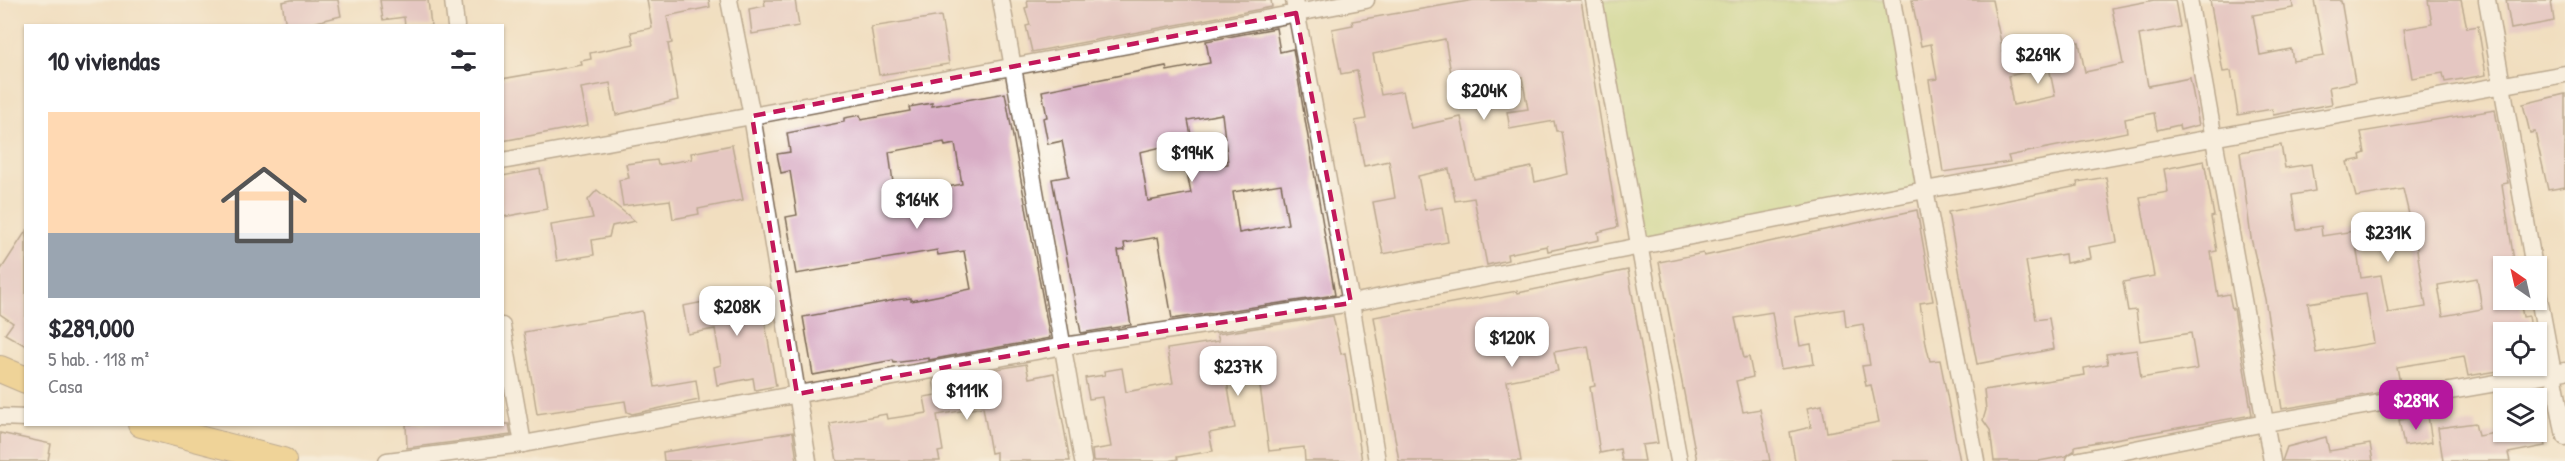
<!DOCTYPE html>
<html lang="es">
<meta charset="utf-8">
<style>
body{margin:0;font-family:"Patrick Hand",sans-serif;background:#f2f2f3;color:#2b2b33;height:100vh;display:flex;flex-direction:column;font-size:22px;white-space:nowrap}
*{box-sizing:border-box;margin:0}
p{font-size:20px;color:#7c7c81}
.icon{flex:none;width:33px;height:33px;fill:none;stroke:currentColor;stroke-width:2;stroke-linecap:round;stroke-linejoin:round}
.map{position:relative;flex:1;overflow:hidden}
.side{position:absolute;left:24px;top:24px;width:480px;height:402px;display:flex;flex-direction:column;background:#fff;border-radius:0px;box-shadow:0 2px 4px #0004}
.side>*{flex:none}
.needle{width:39px;rotate:326deg}
.fabs{position:absolute;left:2493px;top:256px;display:grid;gap:12px}
.fabs a{display:grid;place-items:center;width:54px;height:54px;border-radius:0px;background:#fff;box-shadow:0 2px 4px #0004;font-size:30px}
.price{position:absolute;translate:-50% -51px;padding:0 14px;border-radius:12px;background:#fff;color:#222;font-size:20px;line-height:39px;filter:drop-shadow(0 2px 3px #0008)}
.price::after{content:'';position:absolute;left:50%;top:36px;width:18px;height:14px;margin-left:-9px;background:inherit;clip-path:polygon(0 0,100% 0,50% 100%)}
.price.current{background:#b5179e;color:#fff}
ul{padding:0;list-style:none}
li{display:grid;align-content:center;gap:12px;height:318px;padding:0 24px}
li+li{border-top:2px solid #e1e1e2}
li span{display:grid;place-items:center;height:186px;border-radius:0px;color:#555}
li>.icon{margin-inline-start:auto}
span .icon{width:108px;height:108px;fill:#fffc;stroke-width:1}
li b{font-size:26px}
h2{display:flex;justify-content:space-between;align-items:center;height:72px;padding:0 24px;font-size:26px}
.map>svg:first-child{display:block}
.green{fill:#b9d87f;stroke:#7a814e;stroke-width:1.5}
.building{fill:#d8acc5;fill-rule:evenodd}
.lines{fill:none;stroke-linecap:round;stroke-linejoin:round}
.minor-casing{stroke:#7b6956;stroke-width:19}
.primary-casing{stroke:#7b6956;stroke-width:28}
.minor{stroke:#fff;stroke-width:16}
.primary{stroke:#eec569;stroke-width:26}
.marked{fill:none;stroke:#c2185b;stroke-width:4.5;stroke-dasharray:12 8;stroke-linejoin:round}
</style>
<div class="map">
<svg width="2565" height="461" viewBox="0 0 2565 461">
<rect width="100%" height="100%" fill="#fdfcf7"/>
<filter id="ink" filterUnits="userSpaceOnUse"><feTurbulence type="fractalNoise" baseFrequency=".0167" numOctaves="2"/><feDisplacementMap in="SourceGraphic" scale="12" xChannelSelector="R" yChannelSelector="G"/><feConvolveMatrix kernelMatrix="1 2 1 2 8 2 1 2 1" color-interpolation-filters="sRGB"/></filter>
<filter id="wash" filterUnits="userSpaceOnUse"><feTurbulence type="fractalNoise" baseFrequency=".008" numOctaves="4" result="noise"/><feDisplacementMap in="SourceGraphic" scale="24" xChannelSelector="R" yChannelSelector="G"/><feGaussianBlur stdDeviation="1.35" result="paint"/><feColorMatrix in="noise" values="0 0 0 0 0 0 0 0 0 0 0 0 0 0 0 0 0 1.4 0 .05"/><feComposite in="paint" operator="in"/></filter>
<g filter="url(#wash)">
<rect width="100%" height="100%" fill="#f1debf"/>
<polygon class="green" points="1594,0 1892,0 1925,190 1641,246"/>
<g id="blocks">
<g class="building">
<polygon points="291,0 338,0 341,16 300,26 286,26 282,2"/>
<polygon points="380,0 428,0 431,26 405,26 404,17 383,20"/>
<polygon points="647,0 709,0 710,7 667,16 672,43 668,44 678,100 616,115 610,83 581,88 588,125 502,141 502,79 582,65 581,61 591,59 590,53 634,44 631,32 652,28"/>
<polygon points="764,0 795,0 799,26 752,34 749,9 765,6"/>
<polygon points="1027,0 1271,0 1272,7 1032,52 1026,26 1030,25 1025,8 1028,7"/>
<path d="M1474,0H1581L1618,227L1598,232L1599,240L1548,251L1547,246L1507,254L1508,260L1487,265L1474,198L1455,201L1449,169L1418,176L1425,210L1442,207L1448,242L1383,254L1373,202L1395,198L1389,161L1364,166L1355,121L1366,119L1357,71L1341,74L1332,29L1353,25L1352,21ZM1445,39L1454,90L1522,77L1528,109L1507,112L1510,129L1554,121L1556,131H1561L1568,174L1535,182L1532,167L1474,179L1461,117L1411,128L1403,91L1381,95L1373,54Z"/>
<path d="M1912,0H1992L2003,52L2054,41L2056,47L2079,42L2085,72L2123,64L2112,8L2154,0H2175L2180,27L2139,35L2148,86L2190,78L2199,125L2180,130L2179,125L2157,130L2154,113L2125,119L2127,132L2008,156L2010,162L1943,172L1929,80L1937,79L1931,44L1921,46ZM2049,67L2055,96L2013,105L2008,76Z"/>
<polygon points="2210,0 2292,0 2293,8 2253,15 2260,55 2291,49 2293,61 2324,56 2314,0 2341,0 2355,82 2329,87 2332,104 2273,115 2272,109 2238,115 2231,71 2223,72"/>
<polygon points="2428,0 2461,0 2467,28 2478,26 2486,75 2445,82 2443,73 2412,78 2404,29 2432,24"/>
<polygon points="2506,0 2551,0 2554,21 2511,29"/>
<polygon points="941,16 949,64 879,75 871,27"/>
<path d="M1276,28L1280,52L1293,49L1335,295L1172,319L1158,237L1124,243L1125,250L1118,251L1131,325L1081,333L1052,179L1069,176L1062,141L1048,144L1043,118L1047,117L1042,91L1166,66L1167,71L1210,63L1206,41ZM1222,114L1228,164L1187,172L1191,193L1148,201L1140,152L1192,140L1188,120ZM1281,184L1288,224L1239,233L1233,192Z"/>
<path d="M1005,93L1050,338L929,360V358L894,363L893,360L813,375L803,317L895,300L911,298V301L971,289L964,251L938,255L937,250L796,274L786,217L797,215L790,171L781,173L777,154L790,152L787,133L844,122V118L860,115L861,120L910,111L909,107L932,103V106ZM944,142L945,146L955,144L962,184L895,198L889,152Z"/>
<polygon points="2565,94 2565,187 2548,190 2535,132 2530,133 2523,104"/>
<path d="M2495,110L2508,183L2502,184L2515,267H2504V300H2520L2523,317L2529,316L2532,333H2504V370L2468,376L2464,356L2397,367L2401,389L2282,409L2265,299L2251,238L2240,152L2281,145L2285,168L2311,164L2315,191L2292,195L2297,230L2321,226L2322,236L2354,231L2361,278L2381,275L2388,313L2426,307L2416,244L2403,189L2356,197L2347,162L2361,159L2360,155L2365,153L2361,132ZM2477,278L2482,309L2443,316L2438,285ZM2366,294L2374,343L2316,353L2308,303Z"/>
<polygon points="732,145 743,200 698,209 699,214 673,219 670,200 623,206 619,180 629,178 626,164 657,160 658,165 692,159 691,153"/>
<polygon points="2204,161 2214,216 2211,217 2217,251 2211,252 2218,296 2229,294 2232,309 2234,309 2252,415 2075,446 2075,450 2066,456 2039,461 1994,461 1990,430 1983,420 1986,410 1984,390 2085,375 2084,368 2108,364 2106,354 2137,350 2141,378 2197,369 2191,333 2140,341 2136,310 2128,311 2123,282 2154,276 2140,197 2168,192 2164,169"/>
<polygon points="540,169 547,209 502,217 502,176"/>
<polygon points="2106,177 2117,242 2089,247 2091,258 2066,263 2065,254 2026,261 2036,320 2049,318 2054,349 1977,364 1948,212 2078,186 2077,182"/>
<polygon points="597,190 635,221 612,226 609,237 592,240 594,255 557,261 551,225 593,218 588,200"/>
<polygon points="1917,210 1933,301 1920,303 1926,344 1930,361 1940,360 1960,461 1795,461 1790,432 1811,427 1807,408 1822,405 1827,432 1879,422 1871,385 1866,386 1862,366 1870,365 1863,324 1846,327 1844,309 1795,317 1800,346 1811,344 1814,364 1781,369 1772,312 1735,318 1744,358 1749,357 1753,377 1736,381 1743,412 1760,409 1770,461 1697,461 1659,262 1703,253 1704,256"/>
<polygon points="26,231 26,346 5,334 13,323 0,314 0,271"/>
<polygon points="1628,270 1658,443 1642,445 1645,461 1622,461 1620,449 1600,453 1590,387 1595,386 1588,346 1554,352 1558,371 1507,381 1521,461 1399,461 1374,317 1517,291 1518,293"/>
<polygon points="765,290 769,310 763,311 776,386 755,390 753,378 717,385 714,367 721,365 715,329 688,334 683,306"/>
<polygon points="642,311 655,387 696,380 699,400 632,414 627,412 625,401 537,414 524,332"/>
<polygon points="1333,316 1341,354 1345,353 1362,461 1305,461 1304,447 1269,451 1256,358 1224,364 1235,428 1209,433 1213,451 1177,457 1178,459 1168,461 1093,461 1092,450 1111,447 1102,397 1089,399 1085,378 1105,375 1104,371 1122,368 1126,392 1173,383 1167,349 1219,341 1217,334"/>
<polygon points="1026,364 1029,378 1054,373 1070,461 996,461 996,452 991,453 983,407 937,415 943,451 938,452 940,461 837,461 830,424 886,414 887,419 927,413 924,397 936,395 933,380"/>
<polygon points="2428,416 2432,442 2404,446 2399,420"/>
<polygon points="2475,423 2478,436 2502,432 2542,432 2545,446 2508,453 2510,461 2443,461 2438,428"/>
<polygon points="406,424 509,424 511,435 407,448"/>
<polygon points="793,432 797,461 664,461 663,452"/>
<polygon points="0,433 51,444 48,461 0,461"/>
<polygon points="2326,437 2329,451 2370,444 2373,461 2282,461 2287,447"/>
</g>
</g>
</g>
<g filter="url(#ink)">
<use href="#blocks" fill-opacity="0" stroke="#7b6956" stroke-width="1.5"/>
<g class="lines">
<defs>
<g id="minor">
<polyline points="453,0 456,26"/>
<polyline points="729,0 752,116 1366,0"/>
<polyline points="1001,0 1083,461"/>
<polyline points="1294,0 1351,303 1377,461"/>
<polyline points="1594,0 1679,461"/>
<polyline points="1892,0 1925,190 1976,461"/>
<polyline points="2189,0 2272,461"/>
<polyline points="2487,0 2534,267"/>
<polyline points="502,161 752,116 808,461"/>
<polyline points="2536,282 2565,437"/>
<polyline points="502,326 523,444"/>
<polyline points="0,417 26,418"/>
<polyline points="387,461 523,444 1064,346 1351,303 1925,190 2565,74"/>
<polyline points="2075,461 2265,423 2565,371"/>
</g>
<g id="primary">
<polyline points="0,369 26,380"/>
<polyline points="141,424 283,461"/>
</g>
</defs>
<use href="#minor" class="minor-casing"/>
<use href="#primary" class="primary-casing"/>
<use href="#minor" class="minor"/>
<use href="#primary" class="primary"/>
</g>
</g>
<path d="M0 0H2565V461H0ZM1296,13L1351,303L1064,346L797,394L752,116Z" fill="#f1debf" fill-opacity=".55" fill-rule="evenodd"/>
<path class="marked" d="M1296,13L1351,303L1064,346L797,394L752,116Z"/>
</svg>
<div class="fabs">
<a><svg class="needle" viewBox="-14 -14 28 28"><path d="M0-13l5 13h-10z" fill="#e53935"/><path d="M0 13l5-13h-10z" fill="#7c7c81"/></svg></a>
<a><svg class="icon" aria-label="locate" viewBox="0 0 24 24"><circle cx="12" cy="12" r="6"/><path d="M12 2v4M12 18v4M2 12h4M18 12h4"/></svg></a>
<a><svg class="icon" aria-label="layers" viewBox="0 0 24 24"><path d="M12 4l9 5-9 5-9-5zM3 14l9 5 9-5"/></svg></a>
</div>
<b class="price" style="left:2038px;top:85px">$269K</b>
<b class="price" style="left:1484px;top:121px">$204K</b>
<b class="price" style="left:1192px;top:183px">$194K</b>
<b class="price" style="left:917px;top:230px">$164K</b>
<b class="price" style="left:2388px;top:263px">$231K</b>
<b class="price" style="left:737px;top:337px">$208K</b>
<b class="price" style="left:1512px;top:368px">$120K</b>
<b class="price" style="left:1238px;top:397px">$237K</b>
<b class="price" style="left:967px;top:421px">$111K</b>
<b class="price current" style="left:2416px;top:431px">$289K</b>
<section class="side">
<h2>10 viviendas<svg class="icon" aria-label="filters" viewBox="0 0 24 24"><path d="M4 7h16M4 17h16"/><circle cx="9" cy="7" r="2"/><circle cx="15" cy="17" r="2"/></svg></h2>
<ul>
<li><span style="background:linear-gradient(#ffd9b3 65%,#9aa5b1 0)"><svg class="icon" aria-label="home" viewBox="0 0 24 24"><path d="M3 11l9-7 9 7M6 9v11h12V9"/></svg></span><div><b>$289,000</b><p>5 hab. · 118 m²</p><p>Casa</p></div></li>
</ul>
</section>
</div>
